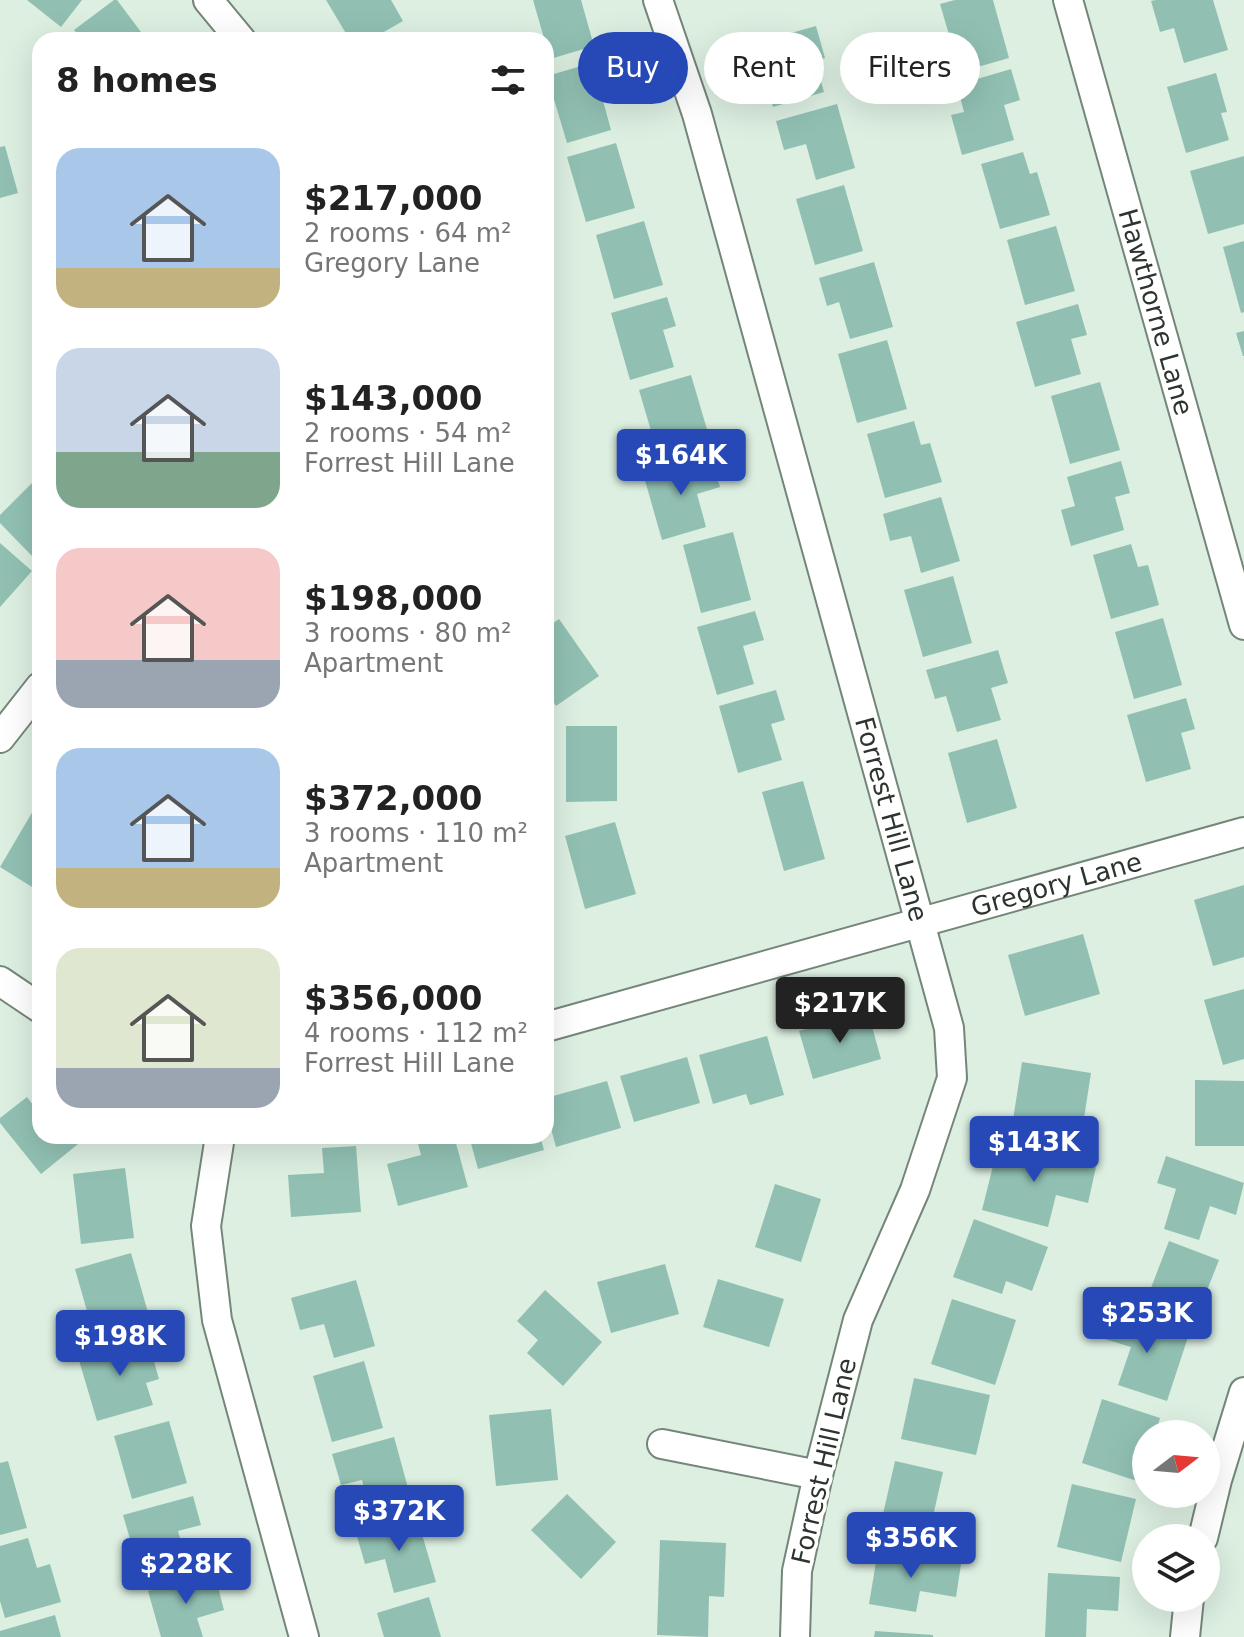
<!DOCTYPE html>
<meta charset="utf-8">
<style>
body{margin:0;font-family:"DejaVu Sans",sans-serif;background:#f6f6f6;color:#222;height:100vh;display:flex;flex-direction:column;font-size:30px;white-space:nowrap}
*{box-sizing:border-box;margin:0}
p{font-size:26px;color:#767676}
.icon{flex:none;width:44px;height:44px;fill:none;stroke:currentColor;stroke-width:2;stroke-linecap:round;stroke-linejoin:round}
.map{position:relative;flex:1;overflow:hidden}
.sheet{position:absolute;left:32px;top:32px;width:522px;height:1112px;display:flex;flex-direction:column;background:#fff;border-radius:24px;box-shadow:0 8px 32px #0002}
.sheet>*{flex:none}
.top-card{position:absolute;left:578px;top:32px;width:546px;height:72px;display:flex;gap:16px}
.needle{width:52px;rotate:74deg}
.buttons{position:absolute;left:1132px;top:1420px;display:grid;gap:16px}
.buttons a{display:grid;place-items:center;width:88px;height:88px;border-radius:50%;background:#fff;box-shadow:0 8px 32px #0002;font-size:40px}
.price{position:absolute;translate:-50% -68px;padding:0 18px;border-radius:8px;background:#2749b8;color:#fff;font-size:26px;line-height:52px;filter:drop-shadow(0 2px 4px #0008)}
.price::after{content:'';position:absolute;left:50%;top:48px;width:24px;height:18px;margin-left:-12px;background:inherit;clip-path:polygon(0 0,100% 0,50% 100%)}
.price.selected{background:#222;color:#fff}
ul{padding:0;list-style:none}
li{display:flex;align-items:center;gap:24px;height:200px;padding:0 24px}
li span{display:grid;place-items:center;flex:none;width:224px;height:160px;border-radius:24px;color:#555}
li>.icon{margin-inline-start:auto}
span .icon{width:96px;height:96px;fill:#fffc;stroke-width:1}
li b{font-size:34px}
h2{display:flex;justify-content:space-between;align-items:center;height:96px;padding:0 24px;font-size:34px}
.chip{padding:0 28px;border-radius:36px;background:#fff;box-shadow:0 8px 32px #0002;font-size:28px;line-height:72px}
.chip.selected{background:#2749b8;color:#fff}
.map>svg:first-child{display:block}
.building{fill:#91c0b3}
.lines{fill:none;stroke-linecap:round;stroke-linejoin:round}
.street-casing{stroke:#748679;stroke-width:32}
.street{stroke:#fff;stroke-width:28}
.labels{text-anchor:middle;stroke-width:7;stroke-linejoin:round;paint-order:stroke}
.street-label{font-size:26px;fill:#2c342e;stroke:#fff}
</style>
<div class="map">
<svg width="1244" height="1637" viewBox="0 0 1244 1637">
<rect width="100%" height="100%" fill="#dcefe1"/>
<g class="building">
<polygon points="27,0 82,0 61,27"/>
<polygon points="114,0 117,0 147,40 82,40 74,30"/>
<polygon points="326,0 391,0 403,21 370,40 350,40"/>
<polygon points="533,0 581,0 594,46 550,59"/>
<polygon points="955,0 993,0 1009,58 960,72 940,4"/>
<polygon points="1156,0 1213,0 1228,50 1184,63 1174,28 1160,32 1151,1"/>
<polygon points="816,26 825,58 815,61 824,92 773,107 755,43"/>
<polygon points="602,60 612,94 602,97 611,130 567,143 547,76"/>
<polygon points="1011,69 1020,100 1004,105 1014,140 962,155 951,115 964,112 957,85"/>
<polygon points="1216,73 1227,112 1221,113 1229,140 1186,153 1167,87"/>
<polygon points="837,104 855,168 816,180 806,144 784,150 776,121"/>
<polygon points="616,143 635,208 586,222 567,157"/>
<polygon points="5,146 18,193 0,198 0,147"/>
<polygon points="1023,152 1030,174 1037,172 1050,215 1000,229 981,164"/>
<polygon points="1244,156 1244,224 1208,234 1190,171"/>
<polygon points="844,185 863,251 815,265 796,199"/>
<polygon points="644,221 663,285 614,299 596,235"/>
<polygon points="1056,226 1075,291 1025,305 1007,240"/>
<polygon points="1244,241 1244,312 1241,313 1223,247"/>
<polygon points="874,262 893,327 850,339 839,302 827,306 819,278"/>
<polygon points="667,297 676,326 663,330 674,367 630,380 611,313"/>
<polygon points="1078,304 1087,335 1071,339 1081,374 1035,387 1016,322"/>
<polygon points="1244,331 1244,356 1243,356 1236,333"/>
<polygon points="887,340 907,409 857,423 838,354"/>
<polygon points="691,375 711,443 659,458 639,390"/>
<polygon points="1100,382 1120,450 1070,464 1051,396"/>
<polygon points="914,421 921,445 930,443 942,482 885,498 867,434"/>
<polygon points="711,458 720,487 697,494 706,527 662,540 644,477"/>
<polygon points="1121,461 1130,493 1115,497 1124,530 1071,546 1061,510 1075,506 1067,477"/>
<polygon points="40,475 40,548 32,556 0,523 0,515"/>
<polygon points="941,497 960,561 921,573 911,536 890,541 883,514"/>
<polygon points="733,532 751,600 701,613 683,545"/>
<polygon points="0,543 32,571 0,607"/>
<polygon points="1131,544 1138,567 1148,565 1159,605 1111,619 1093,555"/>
<polygon points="953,576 972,643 923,657 904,590"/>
<polygon points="755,611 764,640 743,646 754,684 717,695 697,627"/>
<polygon points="1163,618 1182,685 1134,699 1115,632"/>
<polygon points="559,619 599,676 556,706 546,692 546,628"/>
<polygon points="998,650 1008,683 991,688 1001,720 957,732 946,696 935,699 926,670"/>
<polygon points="776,690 785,720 771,724 782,760 738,773 719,706"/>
<polygon points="1186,698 1195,729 1181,733 1191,769 1146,782 1127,715"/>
<polygon points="566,726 617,726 617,801 566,802"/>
<polygon points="997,739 1017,808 967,823 948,753"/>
<polygon points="803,781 825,859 784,871 762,792"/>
<polygon points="40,799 40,892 0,867"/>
<polygon points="615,822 636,894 585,909 565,836"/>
<polygon points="1244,885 1244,957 1213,966 1194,900"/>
<polygon points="1083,934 1100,994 1025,1016 1008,955"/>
<polygon points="1244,989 1244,1059 1223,1065 1204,1000"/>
<polygon points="868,1012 881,1059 813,1079 799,1031"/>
<polygon points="767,1036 784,1095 750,1105 746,1094 713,1104 699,1055"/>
<polygon points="687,1057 700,1103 634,1122 620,1076"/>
<polygon points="1022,1062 1091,1073 1080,1144 1011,1133"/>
<polygon points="1195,1080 1244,1081 1244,1146 1195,1146"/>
<polygon points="607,1081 621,1128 556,1147 546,1110 546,1098"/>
<polygon points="27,1097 40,1114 40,1136 88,1136 41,1174 0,1123 0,1118"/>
<polygon points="416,1136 454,1136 468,1187 398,1206 387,1164 421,1155"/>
<polygon points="469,1136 540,1136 544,1150 478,1169"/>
<polygon points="999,1142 1096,1167 1088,1203 1056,1195 1048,1227 982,1210"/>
<polygon points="356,1146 361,1212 291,1217 288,1175 324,1173 322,1148"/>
<polygon points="1166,1156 1244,1183 1236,1215 1210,1206 1199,1240 1164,1229 1176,1189 1157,1183"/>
<polygon points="125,1168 134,1238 81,1244 73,1174"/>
<polygon points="775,1184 821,1199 801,1262 755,1247"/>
<polygon points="974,1219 1048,1247 1032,1291 1006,1281 1002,1294 953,1277"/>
<polygon points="1169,1241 1219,1260 1193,1326 1144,1306"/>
<polygon points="131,1253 149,1316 93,1332 75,1269"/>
<polygon points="665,1264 679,1314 611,1333 597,1282"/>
<polygon points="718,1279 784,1299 769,1347 703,1327"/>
<polygon points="356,1280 375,1346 334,1358 324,1324 300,1330 291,1298"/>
<polygon points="545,1290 602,1342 563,1386 527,1353 538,1340 517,1321"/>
<polygon points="952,1299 1016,1320 995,1385 931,1364"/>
<polygon points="1110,1311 1188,1337 1167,1401 1118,1385 1131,1347 1102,1338"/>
<polygon points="147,1337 159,1379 146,1383 153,1405 97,1421 78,1357"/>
<polygon points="364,1361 383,1428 332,1442 313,1376"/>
<polygon points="914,1378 990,1395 976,1455 901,1439"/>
<polygon points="1102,1399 1160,1418 1155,1434 1146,1434 1146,1462 1140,1482 1082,1463"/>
<polygon points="551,1409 558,1480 496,1486 489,1415"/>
<polygon points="169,1421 187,1483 132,1499 114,1436"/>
<polygon points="394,1437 413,1506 372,1517 362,1480 341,1485 332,1454"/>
<polygon points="8,1461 27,1528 0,1535 0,1463"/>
<polygon points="895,1461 943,1472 929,1534 881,1523"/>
<polygon points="1072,1484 1136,1499 1121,1562 1057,1547"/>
<polygon points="567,1494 616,1542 581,1579 531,1530"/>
<polygon points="193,1496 201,1525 178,1531 188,1566 142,1580 123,1515"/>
<polygon points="417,1517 436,1582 394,1593 385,1559 365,1564 356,1533"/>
<polygon points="28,1538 37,1568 50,1564 61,1602 5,1618 0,1601 0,1546"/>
<polygon points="660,1540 726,1543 724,1597 709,1596 708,1637 657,1635"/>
<polygon points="878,1550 961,1564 956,1597 920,1591 916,1612 869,1604"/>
<polygon points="214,1572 224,1610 197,1618 203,1637 161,1637 148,1591"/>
<polygon points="1048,1573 1120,1577 1118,1611 1087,1609 1086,1637 1045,1637"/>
<polygon points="429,1597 441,1637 384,1637 377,1613"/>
<polygon points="55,1615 61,1637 0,1637 0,1631"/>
<polygon points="875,1631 933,1635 933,1637 874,1637"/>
</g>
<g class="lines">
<defs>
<g id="street">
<polyline points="208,0 241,40"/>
<path id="s1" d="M658,0L697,114L949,1028L952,1078L915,1190L858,1320L818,1475L797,1571L795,1637"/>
<path id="s2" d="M1068,0L1244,625"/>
<polyline points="0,738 40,687"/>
<polyline points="0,981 40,1008"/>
<path id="s3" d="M546,1027L1244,832"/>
<polyline points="220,1136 206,1226 217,1320 304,1637"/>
<polyline points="662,1444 818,1475"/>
<polyline points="1203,1538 1217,1480 1244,1392"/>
<polyline points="1185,1637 1189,1598"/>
</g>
</defs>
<use href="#street" class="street-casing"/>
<use href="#street" class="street"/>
</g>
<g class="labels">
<g class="street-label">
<text dy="9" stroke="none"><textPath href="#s2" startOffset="324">Hawthorne Lane</textPath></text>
<text dy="9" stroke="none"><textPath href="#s1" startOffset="852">Forrest Hill Lane</textPath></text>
<text dy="9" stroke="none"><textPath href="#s3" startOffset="530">Gregory Lane</textPath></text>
<text transform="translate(824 1461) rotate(-77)" y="9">Forrest Hill Lane</text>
</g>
</g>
</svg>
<div class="buttons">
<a><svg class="needle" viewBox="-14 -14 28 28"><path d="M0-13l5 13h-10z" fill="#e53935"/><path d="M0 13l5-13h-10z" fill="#767676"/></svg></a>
<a><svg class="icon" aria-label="layers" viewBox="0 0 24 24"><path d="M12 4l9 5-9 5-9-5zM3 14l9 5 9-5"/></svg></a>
</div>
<b class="price" style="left:681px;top:497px">$164K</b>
<b class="price selected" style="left:840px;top:1045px">$217K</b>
<b class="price" style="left:1034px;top:1184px">$143K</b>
<b class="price" style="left:1147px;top:1355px">$253K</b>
<b class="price" style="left:120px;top:1378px">$198K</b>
<b class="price" style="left:399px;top:1553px">$372K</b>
<b class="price" style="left:911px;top:1580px">$356K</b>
<b class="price" style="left:186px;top:1606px">$228K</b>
<div class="top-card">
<a class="chip selected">Buy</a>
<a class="chip">Rent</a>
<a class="chip">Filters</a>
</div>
<section class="sheet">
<h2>8 homes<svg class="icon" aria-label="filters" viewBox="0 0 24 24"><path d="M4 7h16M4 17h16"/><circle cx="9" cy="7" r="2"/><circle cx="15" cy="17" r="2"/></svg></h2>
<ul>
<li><span style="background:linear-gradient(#a9c7e8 75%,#c2b280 0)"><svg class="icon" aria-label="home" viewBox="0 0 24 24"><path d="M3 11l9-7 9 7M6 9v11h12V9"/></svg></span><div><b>$217,000</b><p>2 rooms · 64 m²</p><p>Gregory Lane</p></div></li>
<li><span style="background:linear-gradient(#c9d6e8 65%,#7fa58c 0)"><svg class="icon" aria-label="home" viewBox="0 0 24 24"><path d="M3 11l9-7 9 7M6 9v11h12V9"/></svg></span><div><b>$143,000</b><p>2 rooms · 54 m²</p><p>Forrest Hill Lane</p></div></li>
<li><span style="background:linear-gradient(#f6c9c9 70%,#9aa5b1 0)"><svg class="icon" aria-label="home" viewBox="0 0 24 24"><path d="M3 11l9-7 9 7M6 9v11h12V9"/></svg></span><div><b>$198,000</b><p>3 rooms · 80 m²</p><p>Apartment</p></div></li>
<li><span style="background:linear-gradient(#a9c7e8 75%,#c2b280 0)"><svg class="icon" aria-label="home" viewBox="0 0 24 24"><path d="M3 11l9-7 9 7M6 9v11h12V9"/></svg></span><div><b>$372,000</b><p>3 rooms · 110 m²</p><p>Apartment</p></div></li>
<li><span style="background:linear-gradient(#dfe7d0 75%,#9aa5b1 0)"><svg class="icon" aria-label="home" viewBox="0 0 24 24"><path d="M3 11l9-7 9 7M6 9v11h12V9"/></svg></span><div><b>$356,000</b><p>4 rooms · 112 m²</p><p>Forrest Hill Lane</p></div></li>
</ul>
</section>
</div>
